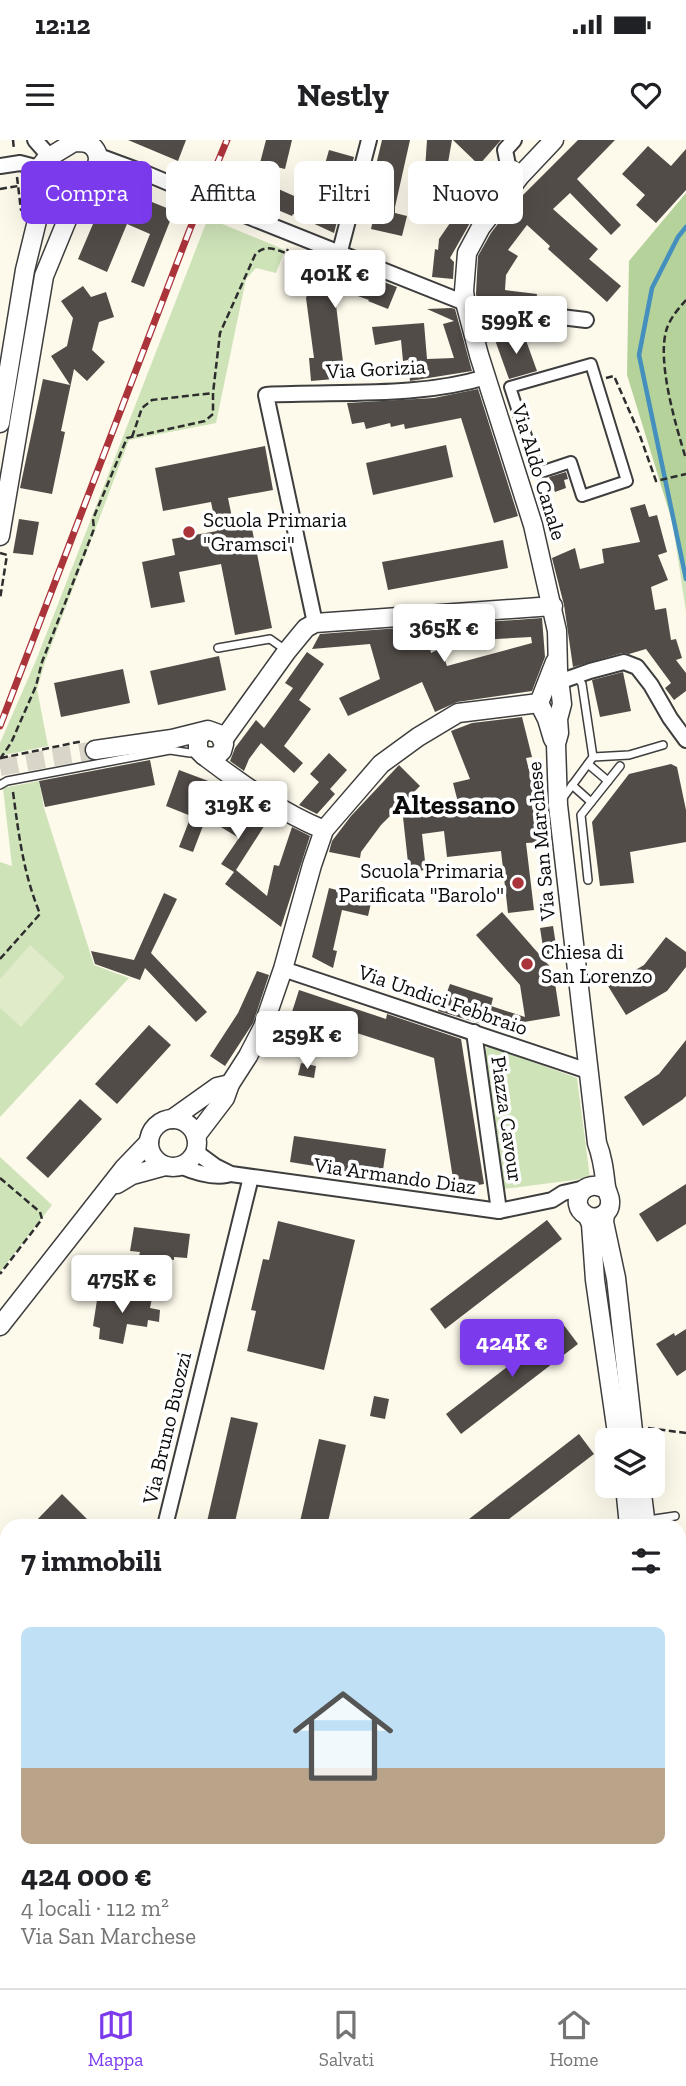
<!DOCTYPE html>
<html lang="it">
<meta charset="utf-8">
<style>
body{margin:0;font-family:"Zilla Slab",serif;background:#f2f2f2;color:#202124;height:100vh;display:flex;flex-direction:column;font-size:26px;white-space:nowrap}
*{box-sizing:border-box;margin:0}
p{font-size:23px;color:#757577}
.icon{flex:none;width:38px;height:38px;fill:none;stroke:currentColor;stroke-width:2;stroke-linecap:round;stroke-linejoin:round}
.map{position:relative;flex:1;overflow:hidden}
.side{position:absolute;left:0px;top:1379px;width:686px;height:469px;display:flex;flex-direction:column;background:#fff;border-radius:21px 21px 0 0;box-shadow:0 7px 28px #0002}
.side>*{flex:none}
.banner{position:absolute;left:21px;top:21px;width:644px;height:63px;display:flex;gap:14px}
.tools{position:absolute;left:595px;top:1288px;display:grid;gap:14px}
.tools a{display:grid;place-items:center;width:70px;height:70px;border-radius:10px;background:#fff;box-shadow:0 7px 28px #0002;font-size:35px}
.price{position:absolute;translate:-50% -60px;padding:0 16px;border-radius:7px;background:#fff;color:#222;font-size:23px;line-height:46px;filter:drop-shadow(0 2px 4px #0008)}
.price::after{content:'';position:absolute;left:50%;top:42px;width:21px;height:16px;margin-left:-10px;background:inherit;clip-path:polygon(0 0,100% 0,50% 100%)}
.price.active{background:#7c3aed;color:#fff}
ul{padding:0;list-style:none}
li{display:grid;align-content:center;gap:14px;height:371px;padding:0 21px}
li+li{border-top:2px solid #e0e0e0}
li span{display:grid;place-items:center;height:217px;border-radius:10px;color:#555}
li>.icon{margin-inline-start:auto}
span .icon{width:126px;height:126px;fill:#fffc;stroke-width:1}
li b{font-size:30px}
h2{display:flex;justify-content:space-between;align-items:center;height:84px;padding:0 21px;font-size:30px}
.pill{padding:0 24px;border-radius:10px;background:#fff;box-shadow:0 7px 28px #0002;font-size:24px;line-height:63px}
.pill.active{background:#7c3aed;color:#fff}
.status{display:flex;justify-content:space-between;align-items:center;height:49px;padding:0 35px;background:#fff;direction:ltr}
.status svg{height:19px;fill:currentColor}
header{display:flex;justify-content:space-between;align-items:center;height:91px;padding:0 21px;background:#fff;font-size:32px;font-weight:700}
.menu{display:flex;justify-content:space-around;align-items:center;height:98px;border-top:2px solid #e0e0e0;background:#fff;font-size:19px;color:#757577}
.menu a{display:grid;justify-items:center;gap:4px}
.menu .active{color:#7c3aed}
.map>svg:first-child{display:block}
.green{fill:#cfe3b9}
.forest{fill:#b4d29a}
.pitch{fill:#e0ebc9}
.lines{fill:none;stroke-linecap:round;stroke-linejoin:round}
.stream{stroke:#448fbe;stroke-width:4.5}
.building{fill:#524c48}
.tertiary-tunnel{stroke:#d9d5c9;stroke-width:18;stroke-dasharray:18 9;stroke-linecap:butt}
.service-casing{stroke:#3e3e3e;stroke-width:10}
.pedestrian-casing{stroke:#3e3e3e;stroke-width:14}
.minor-casing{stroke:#3e3e3e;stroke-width:18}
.tertiary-casing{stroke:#3e3e3e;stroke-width:21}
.path{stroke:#2d2d2d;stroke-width:2.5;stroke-dasharray:7 3.5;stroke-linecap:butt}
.service{stroke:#fff;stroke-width:7}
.pedestrian{stroke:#fff;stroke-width:10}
.minor{stroke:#fff;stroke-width:14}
.tertiary{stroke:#fff;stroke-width:18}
.rail-casing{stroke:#ab333a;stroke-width:7}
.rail{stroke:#fff;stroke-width:4.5;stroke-dasharray:13;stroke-linecap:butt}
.minor-bridge-casing{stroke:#3e3e3e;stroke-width:18;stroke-linecap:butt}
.minor-bridge{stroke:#fff;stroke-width:14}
.poi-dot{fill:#ab333a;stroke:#fff;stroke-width:2.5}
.labels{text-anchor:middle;stroke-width:7;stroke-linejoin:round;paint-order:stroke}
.street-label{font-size:21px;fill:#0b0b0b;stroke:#fff}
.poi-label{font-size:21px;fill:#0b0b0b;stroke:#fff;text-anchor:start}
.district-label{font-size:28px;font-weight:bold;fill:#0b0b0b;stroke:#fff}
</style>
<div class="status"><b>12:12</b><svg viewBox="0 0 49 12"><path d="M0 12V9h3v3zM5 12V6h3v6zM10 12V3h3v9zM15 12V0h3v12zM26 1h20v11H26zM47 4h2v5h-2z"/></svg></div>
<header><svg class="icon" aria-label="menu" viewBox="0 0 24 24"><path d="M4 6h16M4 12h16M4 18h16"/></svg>Nestly<svg class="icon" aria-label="heart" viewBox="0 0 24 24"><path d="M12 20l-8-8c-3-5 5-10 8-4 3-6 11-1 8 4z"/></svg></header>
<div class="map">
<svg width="686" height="1848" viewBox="0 0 686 1848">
<rect width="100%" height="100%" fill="#fdf9eb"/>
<g class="green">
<polygon points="208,78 285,110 276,133 256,128 246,139 216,283 129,300 45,522 37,549 48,606 0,616 0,603 37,518"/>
<polygon points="686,308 686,472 664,326"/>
<polygon points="39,641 44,668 94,825 129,838 0,977 0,722 12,726 3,648"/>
<polygon points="489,906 577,938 590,1038 504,1049 479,915"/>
<polygon points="0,1017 52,1065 0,1132"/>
<polygon points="142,1841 194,1841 205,1848 137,1848"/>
</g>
<polygon class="forest" points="686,53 686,426 627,235 629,121"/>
<polygon class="pitch" points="30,805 65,837 21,887 0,868 0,839"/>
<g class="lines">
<polyline class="stream" points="686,87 678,97 652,148 639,215 686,439"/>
</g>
<g class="building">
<polygon points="128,0 186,0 178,21"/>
<polygon points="266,0 292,0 285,29 260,23"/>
<polygon points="382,0 410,0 395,67 395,73 407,76 402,96 371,89 376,67 370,66 373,51 370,50"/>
<polygon points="427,0 452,0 441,62 423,59"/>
<polygon points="453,0 501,0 479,25"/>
<polygon points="578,0 615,0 577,39 621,85 611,95 570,53 553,69 598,109 589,119 621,146 607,162 548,109 550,106 527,85 508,110 518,116 506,135 505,150 537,154 535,168 525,171 516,170 517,173 493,181 489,167 477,164 476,153 478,116 491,93 509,69"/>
<polygon points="648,6 671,26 686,9 686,50 656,83 636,65 645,55 622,34"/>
<polygon points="329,10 354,17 334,93 293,74 292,76 266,65 274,47 303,60 310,33 313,34 316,22 325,24"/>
<polygon points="479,41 496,47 471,81 450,118 454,122 453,139 432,137 435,109 438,110 439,99"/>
<polygon points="101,46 123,55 125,51 174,71 144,147 131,142 150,94 127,84 107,132 78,119 96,77 90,74"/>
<polygon points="306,112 397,147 388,169 368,161 369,160 341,150 336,165 345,238 311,241 309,218 314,218 306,158 312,140 298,135"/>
<polygon points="83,146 91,157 106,152 114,177 99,182 92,210 105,222 87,241 74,229 61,291 65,292 52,354 20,348 43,239 70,245 51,216 67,206 73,178 61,161"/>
<polygon points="451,168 455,169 472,231 410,241 408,220 403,221 401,200 375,205 372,187 424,183 427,219 454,218 443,184 454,181 427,169"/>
<polygon points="523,192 537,231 509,239 495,200"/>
<polygon points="478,249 518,376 494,383 461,278 405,289 404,284 391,287 390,283 366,289 364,282 352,284 347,263 434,258"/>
<polygon points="446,305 453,337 373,355 366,323"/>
<polygon points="265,306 273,350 228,358 234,387 251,384 272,488 235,495 221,424 179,432 185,462 151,468 142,422 175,415 172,399 217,391 211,362 163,371 155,328"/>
<polygon points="566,332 568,339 564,340 566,348 555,352 549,337"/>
<polygon points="645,364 649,377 657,375 667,412 658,415 668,440 651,447 655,470 666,468 671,500 676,499 682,518 676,520 686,533 686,551 674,560 665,548 671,543 646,509 629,514 622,513 573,527 564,465 552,418 575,408 580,429 604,423 602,409 640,402 630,368"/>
<polygon points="19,379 39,382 33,415 13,413"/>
<polygon points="503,400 508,428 388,450 382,422"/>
<polygon points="542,478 545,517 532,551 457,562 435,572 422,542 348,576 339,558 380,539 370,504 312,509 320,494 426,486 431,513 441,508 447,526 532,503 531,497 457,501 457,484"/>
<polygon points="307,512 324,524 299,560 311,569 284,606 303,623 294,633 261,603 249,619 244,631 230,621 235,608 256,580 264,588 293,548 285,543"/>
<polygon points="219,516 226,550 158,565 150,531"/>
<polygon points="123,529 130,563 61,577 54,543"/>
<polygon points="623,532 631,571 600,577 592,540"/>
<polygon points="522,577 532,617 526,618 537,663 539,663 543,702 526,703 534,770 508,773 501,711 447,717 444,691 422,694 426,730 409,732 403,677 460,670 453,643 470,639 451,591 472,583"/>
<polygon points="329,613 347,630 330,649 335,654 317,674 299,665 319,642 310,634"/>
<polygon points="150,620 155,645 45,667 39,641"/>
<polygon points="671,624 677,627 686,670 686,702 630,712 634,743 600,746 592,682 629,634"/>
<polygon points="399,625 420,646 381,685 361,712 360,718 329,712 332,701 351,676"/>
<polygon points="179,630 219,645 217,650 268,680 236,730 267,756 274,725 279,726 292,687 310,696 281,787 225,744 234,732 221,724 239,698 206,678 193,712 179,707 191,676 166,666"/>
<polygon points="329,748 372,759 368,776 342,770 333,810 337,811 333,828 312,817"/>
<polygon points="164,753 177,759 151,813 207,872 196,882 145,828 140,840 95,824 91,811 134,820"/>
<polygon points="502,772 553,830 560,876 512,884 509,892 438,871 443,854 446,855 450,844 493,858 491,866 525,877 520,845 476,795"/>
<polygon points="553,786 558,818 545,820 540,788"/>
<polygon points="666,797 686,812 686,827 667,851 626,875 608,846 644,825"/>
<polygon points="257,831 269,835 253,883 225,926 210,916 238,873"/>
<polygon points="299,850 386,879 387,874 461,899 484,1044 467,1047 466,1043 454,1045 434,918 292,872"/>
<polygon points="149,885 171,905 117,964 95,944"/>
<polygon points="686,900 686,956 682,960 643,986 624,957 659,934"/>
<polygon points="301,923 316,926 314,938 298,935"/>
<polygon points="80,959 102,979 48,1038 26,1018"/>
<polygon points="294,996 386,1009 382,1037 290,1022"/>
<polygon points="686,1044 686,1084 657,1102 639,1074"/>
<polygon points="547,1080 562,1099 445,1189 430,1169"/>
<polygon points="278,1081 355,1100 324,1230 247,1211 256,1171 251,1170 263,1119 269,1120"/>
<polygon points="134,1087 190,1094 187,1118 174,1117 174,1120 139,1116 140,1112 130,1111"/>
<polygon points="106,1150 152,1158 150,1168 160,1170 159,1182 148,1180 147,1187 127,1184 123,1204 99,1199 100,1188 93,1186 97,1160 104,1161"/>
<polygon points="563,1184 578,1204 461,1294 446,1274"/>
<polygon points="686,1189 686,1230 677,1236 656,1204 674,1193 675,1196"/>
<polygon points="374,1256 389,1259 385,1279 370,1276"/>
<polygon points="231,1277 258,1283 234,1386 206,1386"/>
<polygon points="579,1294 594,1314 500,1386 460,1386"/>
<polygon points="319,1299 346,1305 327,1386 299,1386"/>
<polygon points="62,1354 94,1386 31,1386"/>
</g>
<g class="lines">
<polyline class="tertiary-tunnel" points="0,627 95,610"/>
<defs>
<g id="service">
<polyline points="218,508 270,499 287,511"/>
<polyline points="593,617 629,615 663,605"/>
<polyline points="588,624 608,641"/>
<polyline points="0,645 7,641 170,610 190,613 197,610"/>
<polyline points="572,645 591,662"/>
<polyline points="562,659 593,617 582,544 577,536"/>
<polyline points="588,740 581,675 620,626"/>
<polyline points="648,1380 675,1376"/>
<polyline points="679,1444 686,1443"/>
<polyline points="679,1494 686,1495"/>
<polyline points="679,1546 686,1539"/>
<polyline points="111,1848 116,1841"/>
</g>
<polygon id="pedestrian" points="591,224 627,341 582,356 571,322 538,333 510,247"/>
<g id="minor">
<polyline points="35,0 50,17"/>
<polyline points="514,0 505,10 508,25 520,36"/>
<polyline points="99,16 145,33"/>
<polyline points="0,26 20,23 39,28"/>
<polyline points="247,76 465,163"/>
<polyline points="340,111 369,0"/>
<polyline points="474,197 544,175 586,180"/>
<path d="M315,483L266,255C338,251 418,258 486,237"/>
<polyline points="559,542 590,531 624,522 637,527 651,545 670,578 686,600"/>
<polyline points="283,829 588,931"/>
<polyline points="474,892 499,1071"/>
<polyline points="196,1012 215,1026 231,1034 499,1071 552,1060 563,1053 585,1048"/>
<path d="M180,1026C194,1032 212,1038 227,1035"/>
<polyline points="165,1386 251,1037"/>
</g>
<g id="tertiary">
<path d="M554,0L520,36L481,87L467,113L464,151L466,166L479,215L533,385L557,491L558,530L562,564L558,579L559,593L556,604L558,665L597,1003C603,1019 604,1031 606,1047C607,1053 611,1057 610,1063C610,1069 607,1073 601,1076C596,1078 590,1078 586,1075C567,1064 584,1035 607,1050"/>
<path d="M74,2C82,2 89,2 94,8C117,35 35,80 39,28L46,19Z"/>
<polyline points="0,283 25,130 45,48"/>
<polyline points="0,396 44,136 67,80 75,46"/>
<polyline points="553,599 547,579 539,563 555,522"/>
<polyline points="223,600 287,511 306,488 315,483 553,466"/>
<polyline points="95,610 172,599 208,590 219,594 224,604 222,611 216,617 204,616 198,610 198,598 204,592"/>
<path d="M207,618C244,646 281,672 324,690"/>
<polyline points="172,979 217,947 230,944"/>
<circle cx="173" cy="1003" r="24"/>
<polyline points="196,996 225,958 230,944 248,916 263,887 283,829 312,725 324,690 381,624 418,597 458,573 539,563"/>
<polyline points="117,1044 132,1035 165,1026"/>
<polyline points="605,1074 604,1082 616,1138 634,1300"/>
<polyline points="588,1077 591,1084 595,1140 618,1300"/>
<polyline points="0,1186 124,1028 149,1002"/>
<polyline points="625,1346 629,1386"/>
<polyline points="641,1346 646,1386"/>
<polyline points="679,1621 686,1670"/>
<polyline points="0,1655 7,1659"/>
<polyline points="679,1730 686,1781"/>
<polyline points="293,1841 304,1848"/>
</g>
</defs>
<use href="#service" class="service-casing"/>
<use href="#pedestrian" class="pedestrian-casing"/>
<use href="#minor" class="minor-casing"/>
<use href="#tertiary" class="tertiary-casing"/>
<g class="path">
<polyline points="13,0 14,10"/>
<polyline points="17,37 21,70 23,71"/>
<polyline points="0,49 18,46"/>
<path d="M686,160C679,168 671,177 667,188C656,220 676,286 686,319"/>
<polyline points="606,238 614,236 639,293 656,341 686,334"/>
<polyline points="132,297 142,268 152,260 213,253"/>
<polyline points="0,413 7,415 0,459"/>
<polyline points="1,618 83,601"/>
<path d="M0,619L11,603L36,546L42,522L94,389L93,379L127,298L205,281L213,274V253L220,193L255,115C264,104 274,109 286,113L288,109"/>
<path d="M0,819L40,774C23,732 19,696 13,652"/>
<polyline points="0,1038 40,1072 42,1079 0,1134"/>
<polyline points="648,1288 686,1293"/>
<polyline points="683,1484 681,1472 686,1471"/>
<polyline points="686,1569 686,1570"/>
<polyline points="679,1576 686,1575"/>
<polyline points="0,1722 7,1727"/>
<polyline points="76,1841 76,1848"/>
</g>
<use href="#service" class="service"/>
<use href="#pedestrian" class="pedestrian"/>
<use href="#minor" class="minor"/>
<use href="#tertiary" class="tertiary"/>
<defs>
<polyline id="rail" points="0,586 190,89 227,0"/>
</defs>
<use href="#rail" class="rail-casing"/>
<use href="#rail" class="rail"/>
<defs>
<polyline id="minor-bridge" points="145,33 247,76"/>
</defs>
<use href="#minor-bridge" class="minor-bridge-casing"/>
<use href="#minor-bridge" class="minor-bridge"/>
</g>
<g class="poi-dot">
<circle cx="189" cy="392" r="7"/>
<circle cx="518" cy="743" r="7"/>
<circle cx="527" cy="824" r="7"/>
</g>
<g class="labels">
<g class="street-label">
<text transform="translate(376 229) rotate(-3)" y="7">Via Gorizia</text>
<text transform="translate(539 332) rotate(73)" y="7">Via Aldo Canale</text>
<text transform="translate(541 701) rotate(-95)" y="7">Via San Marchese</text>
<text transform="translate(443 860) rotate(19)" y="7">Via Undici Febbraio</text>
<text transform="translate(507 979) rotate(82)" y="7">Piazza Cavour</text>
<text transform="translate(395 1036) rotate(8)" y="7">Via Armando Diaz</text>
<text transform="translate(167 1288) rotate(-77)" y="7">Via Bruno Buozzi</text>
</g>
<g class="poi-label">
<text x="203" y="387">Scuola Primaria<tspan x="203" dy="24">"Gramsci"</tspan></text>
<text x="504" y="738" text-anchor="end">Scuola Primaria<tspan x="504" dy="24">Parificata "Barolo"</tspan></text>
<text x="541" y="819">Chiesa di<tspan x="541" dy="24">San Lorenzo</tspan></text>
</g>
<g class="district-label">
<text x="454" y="674">Altessano</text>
</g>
</g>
</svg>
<div class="tools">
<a><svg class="icon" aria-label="layers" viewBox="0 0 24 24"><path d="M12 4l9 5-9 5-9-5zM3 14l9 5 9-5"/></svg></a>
</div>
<b class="price" style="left:335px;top:170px">401K €</b>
<b class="price" style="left:516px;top:216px">599K €</b>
<b class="price" style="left:444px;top:524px">365K €</b>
<b class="price" style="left:238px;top:701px">319K €</b>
<b class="price" style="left:307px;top:931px">259K €</b>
<b class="price" style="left:122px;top:1175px">475K €</b>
<b class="price active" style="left:512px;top:1239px">424K €</b>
<div class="banner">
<a class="pill active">Compra</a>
<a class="pill">Affitta</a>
<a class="pill">Filtri</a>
<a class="pill">Nuovo</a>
</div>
<section class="side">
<h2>7 immobili<svg class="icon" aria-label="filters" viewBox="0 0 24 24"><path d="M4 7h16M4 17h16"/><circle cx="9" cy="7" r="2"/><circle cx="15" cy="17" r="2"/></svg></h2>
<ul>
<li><span style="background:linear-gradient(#bfe0f5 65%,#b9a48a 0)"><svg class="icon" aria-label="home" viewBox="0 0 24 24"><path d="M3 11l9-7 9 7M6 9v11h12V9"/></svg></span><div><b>424 000 €</b><p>4 locali · 112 m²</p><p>Via San Marchese</p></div></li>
</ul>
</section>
</div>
<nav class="menu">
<a class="active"><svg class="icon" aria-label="map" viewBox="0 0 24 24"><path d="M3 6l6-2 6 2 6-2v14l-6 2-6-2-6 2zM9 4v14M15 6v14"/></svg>Mappa</a>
<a><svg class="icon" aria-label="saved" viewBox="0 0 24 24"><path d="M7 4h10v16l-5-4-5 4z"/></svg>Salvati</a>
<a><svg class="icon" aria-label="home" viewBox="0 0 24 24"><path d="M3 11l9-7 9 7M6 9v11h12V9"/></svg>Home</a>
</nav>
